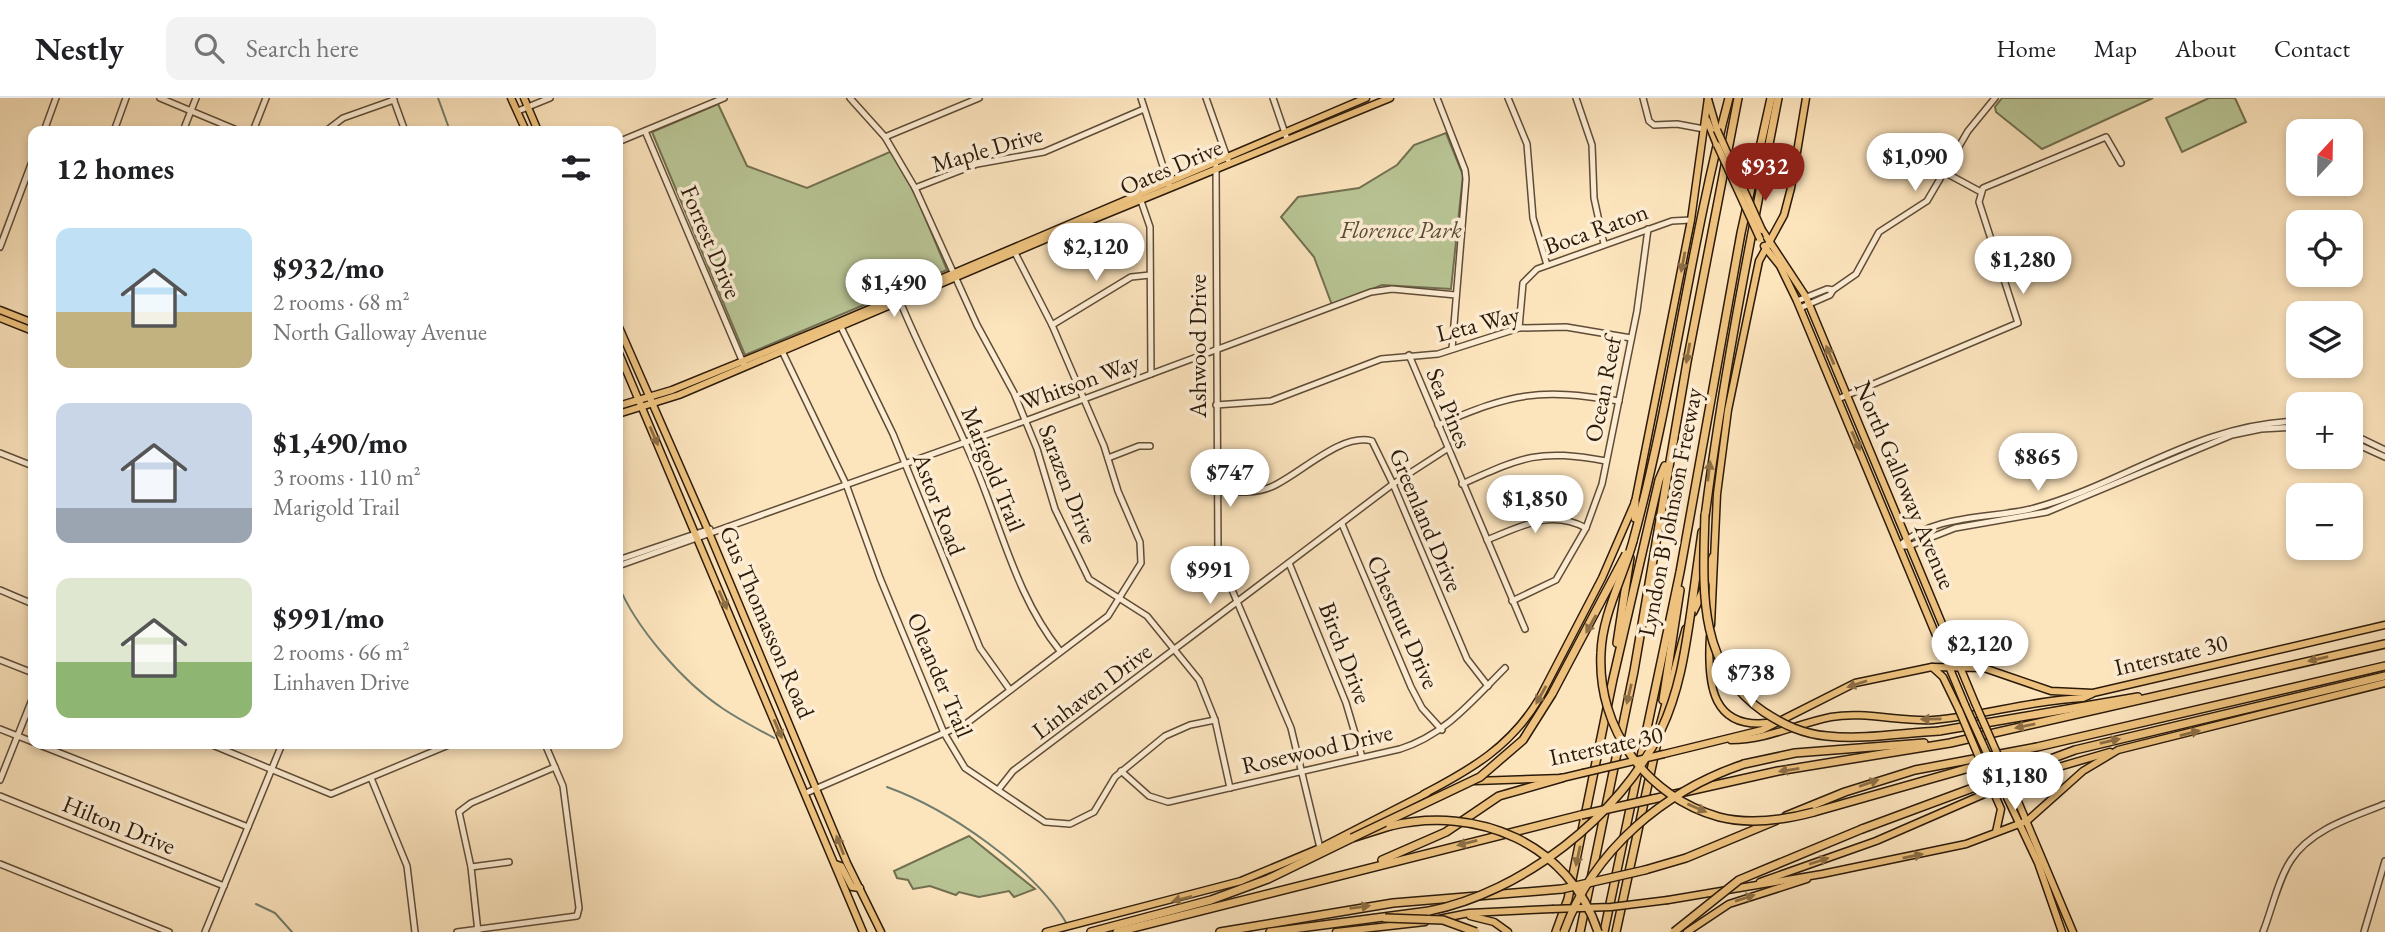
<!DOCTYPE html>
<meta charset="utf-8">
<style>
body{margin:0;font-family:"EB Garamond",serif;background:#f2f2f2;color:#202124;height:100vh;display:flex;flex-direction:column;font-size:26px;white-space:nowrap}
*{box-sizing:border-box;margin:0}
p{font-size:23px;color:#757577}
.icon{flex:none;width:38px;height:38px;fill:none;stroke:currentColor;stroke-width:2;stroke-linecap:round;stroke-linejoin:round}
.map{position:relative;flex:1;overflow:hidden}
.details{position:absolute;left:28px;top:28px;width:595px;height:623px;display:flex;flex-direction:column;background:#fff;border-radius:14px;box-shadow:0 4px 10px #0003}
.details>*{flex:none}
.needle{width:46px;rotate:22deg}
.fabs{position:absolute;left:2286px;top:21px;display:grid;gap:14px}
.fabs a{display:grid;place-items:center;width:77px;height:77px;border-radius:14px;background:#fff;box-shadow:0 4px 10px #0003;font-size:35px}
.price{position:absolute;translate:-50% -60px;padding:0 16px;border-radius:24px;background:#fff;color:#222;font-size:23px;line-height:46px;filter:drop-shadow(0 2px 4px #0008)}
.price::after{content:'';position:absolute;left:50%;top:42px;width:21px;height:16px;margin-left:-10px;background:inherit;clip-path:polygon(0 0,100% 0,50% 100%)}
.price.on{background:#8f2418;color:#fff}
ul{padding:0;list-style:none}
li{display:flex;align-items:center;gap:21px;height:175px;padding:0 28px}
li span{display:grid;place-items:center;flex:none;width:196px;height:140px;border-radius:14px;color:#555}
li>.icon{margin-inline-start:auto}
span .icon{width:84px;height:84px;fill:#fffc;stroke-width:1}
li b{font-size:30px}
h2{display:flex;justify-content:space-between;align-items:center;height:84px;padding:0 28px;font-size:30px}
header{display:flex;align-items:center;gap:42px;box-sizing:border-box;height:98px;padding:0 35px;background:#fff;border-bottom:2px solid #e0e0e0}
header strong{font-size:33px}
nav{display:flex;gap:38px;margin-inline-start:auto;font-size:24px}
.search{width:490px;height:63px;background:#f2f2f2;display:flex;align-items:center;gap:18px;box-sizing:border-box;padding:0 24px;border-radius:14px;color:#757577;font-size:26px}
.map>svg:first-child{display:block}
.green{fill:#b9c595;stroke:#727050;stroke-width:2}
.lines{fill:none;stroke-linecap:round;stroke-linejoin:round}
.stream{stroke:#717d6e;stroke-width:2}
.minor-casing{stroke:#5f4c37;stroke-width:8}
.major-casing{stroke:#2b1a0a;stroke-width:9}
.highway-casing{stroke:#2b1a0a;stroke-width:10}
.minor{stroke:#fdedd4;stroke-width:5}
.major{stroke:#eec27e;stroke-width:6}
.highway{stroke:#eec27e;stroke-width:7}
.major-bridge-casing{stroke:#2b1a0a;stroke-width:9;stroke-linecap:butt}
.highway-bridge-casing{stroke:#2b1a0a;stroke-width:10;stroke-linecap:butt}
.major-bridge{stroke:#eec27e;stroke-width:6}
.highway-bridge{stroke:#eec27e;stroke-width:7}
.oneway{fill:#8c6e44}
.labels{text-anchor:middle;stroke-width:7;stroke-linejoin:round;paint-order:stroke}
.street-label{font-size:24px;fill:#2b1a0a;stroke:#fdedd4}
.park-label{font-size:24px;font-style:italic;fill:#564d34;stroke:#fdedd4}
</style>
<header>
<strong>Nestly</strong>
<div class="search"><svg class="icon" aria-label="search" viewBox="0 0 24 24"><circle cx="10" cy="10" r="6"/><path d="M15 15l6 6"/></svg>Search here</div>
<nav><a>Home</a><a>Map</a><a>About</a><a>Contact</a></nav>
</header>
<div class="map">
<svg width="2385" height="834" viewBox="0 0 2385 834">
<rect width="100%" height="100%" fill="#fce4bd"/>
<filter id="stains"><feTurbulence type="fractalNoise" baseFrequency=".00286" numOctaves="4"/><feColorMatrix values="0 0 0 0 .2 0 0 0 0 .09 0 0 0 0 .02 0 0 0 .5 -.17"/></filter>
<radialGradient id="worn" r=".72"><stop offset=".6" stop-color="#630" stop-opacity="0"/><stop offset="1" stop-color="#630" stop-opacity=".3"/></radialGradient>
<g class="green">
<polygon points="2002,0 2153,0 2042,51 1996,14 1995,9"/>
<polygon points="2209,0 2235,0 2246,24 2182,54 2166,20"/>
<polygon points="718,6 747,68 807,90 892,53 917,100 947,172 745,257 652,34"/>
<polygon points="1446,35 1463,77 1451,191 1382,187 1332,207 1314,159 1281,119 1298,99 1359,90 1397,67 1414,47"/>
<polygon points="969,738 1035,791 1014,799 1009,793 979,799 959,794 956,797 930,788 913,791 908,782 897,780 894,773"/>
</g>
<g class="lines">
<g class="stream">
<polyline points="438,0 450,33"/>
<path d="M618,486C635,529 683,584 722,610C738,621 756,630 774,640"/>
<path d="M887,689C948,711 1034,770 1067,826"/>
<polyline points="256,806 275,815 292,834"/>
</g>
<defs>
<g id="minor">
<polyline points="160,0 239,33"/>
<polyline points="393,0 405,33"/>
<polyline points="850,0 885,39 915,90 977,227 1014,295 1037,351 1055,411 1089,481 1147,518 1199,582 1215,622 1230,690"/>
<polyline points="1141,0 1169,87"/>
<polyline points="1206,0 1228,62"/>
<polyline points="1273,0 1287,41"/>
<polyline points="1437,0 1465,72 1466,81 1452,251"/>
<polyline points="1508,0 1527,46 1533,120 1547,167"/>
<polyline points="1576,0 1592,47 1594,100 1604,146"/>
<polyline points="1643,0 1649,23 1654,27 1677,26 1704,31"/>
<polyline points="518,13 550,0"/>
<polyline points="44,33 56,0"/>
<polyline points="114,33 126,0"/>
<polyline points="183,33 196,0"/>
<polyline points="253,33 266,0"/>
<polyline points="326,33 343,20 394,2"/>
<polyline points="645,33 744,267"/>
<polyline points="885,39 979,0"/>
<polyline points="618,44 724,0"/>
<polyline points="1216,68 1218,459 1291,630 1320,750"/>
<polyline points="1944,74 1981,94"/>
<polyline points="915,90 977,66 1044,54 1144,11"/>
<polyline points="1140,100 1150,129 1151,276"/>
<polyline points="0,149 33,61"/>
<path d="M899,201C924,262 956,319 980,380C1004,440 1019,502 1060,553"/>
<polyline points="1797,203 1827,191 1833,192 1856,176 1879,134 1927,103 1968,33 1995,0"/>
<polyline points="1800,210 1830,197 1833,192"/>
<polyline points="1052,227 1131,179 1150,177"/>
<polyline points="841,229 893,336 980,550 1010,592"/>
<polyline points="1519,230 1523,185 1537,171 1672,123 1691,122"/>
<polyline points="782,253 846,386 880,480 944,635 965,670 1045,724 1070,726 1094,714 1115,679 1165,638 1190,627 1215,622"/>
<polyline points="1409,257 1525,531"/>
<polyline points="1838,301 2018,225 1979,104 1983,90 2106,39 2121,65"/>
<polyline points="1216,307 1271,303 1381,261 1438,256 1519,230 1566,229 1631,240"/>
<path d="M1438,327C1513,295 1537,290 1619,303"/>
<polyline points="2350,335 2385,352"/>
<polyline points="2350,343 2385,359"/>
<polyline points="0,355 33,368"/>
<polyline points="1108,360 1139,348 1150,348"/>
<path d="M1462,386C1524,358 1539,351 1606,363"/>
<path d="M1217,393C1235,394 1254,396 1271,389C1298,378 1341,334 1372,343L1393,386L1467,561L1488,588"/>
<polyline points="1342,426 1411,589 1422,610 1442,632"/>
<path d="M1487,442C1522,428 1550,411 1586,430"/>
<path d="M1899,448C1934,416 1989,421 2031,411C2125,386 2196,326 2298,323"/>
<polyline points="1899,448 1909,448 1955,430 2047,414 2232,337 2261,331 2298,329"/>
<polyline points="618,462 710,431"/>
<polyline points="1289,465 1346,605 1362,659"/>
<polyline points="618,468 1025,323 1371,194 1392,191 1456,197"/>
<polyline points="0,492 33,506"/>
<polyline points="1512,503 1556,482 1586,430 1602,386 1637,213 1648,131"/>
<polyline points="0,562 33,575"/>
<polyline points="0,631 33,644"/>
<polyline points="37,646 248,729"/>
<polyline points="210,646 331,696 451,646"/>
<path d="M1121,673L1149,698L1168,704L1400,651C1445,637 1472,603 1505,570"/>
<polyline points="371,680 407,768 415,834"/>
<polyline points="0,682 33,599"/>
<polyline points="998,692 1013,673 1393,386 1447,351"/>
<polyline points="806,695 967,625 1108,518 1141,465 1140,444 1118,393 1104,348 1052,227 1013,151"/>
<polyline points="0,698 224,788"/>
<polyline points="0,766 169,834"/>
<polyline points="471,769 509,764"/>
<polyline points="205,834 282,646"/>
<polyline points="457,834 577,818 579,810 563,688 545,646"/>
<polyline points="478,834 471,769 459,714 471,705 555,669"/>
<path d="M2263,834C2272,811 2278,782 2291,762C2311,731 2353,719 2385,706"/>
<polyline points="2364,834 2385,763"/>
</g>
<g id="major">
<polyline points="511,0 526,33"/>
<polyline points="524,0 538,33"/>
<polyline points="1708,1 1717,32"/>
<polyline points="1707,22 1717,47"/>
<polyline points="1762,132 1806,199 1975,605"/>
<polyline points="1764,148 1780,168 1797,203 1965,607"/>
<polyline points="0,212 33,225"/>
<polyline points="0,220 33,233"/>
<polyline points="618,227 707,430 847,765 881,834"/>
<polyline points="618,253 863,834"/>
<polyline points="618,308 672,292 839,224 1366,0"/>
<polyline points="618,316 679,297 1060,135 1390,0"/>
<polyline points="1711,527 1717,396 1728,312 1759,163 1784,117 1791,90 1806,0"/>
<path d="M1710,538C1707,586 1711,635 1775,624"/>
<polyline points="1932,569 1943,579 1959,612"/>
<path d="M1731,642C1767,642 1796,626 1831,619C1865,613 1899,624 1933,622C1983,618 2032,602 2083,600L2092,596"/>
<polyline points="1664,656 1762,632 1855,585 1932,569 1984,570 2051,593 2093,595 2385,527"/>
<polyline points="1475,683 1562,680 1583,675"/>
<polyline points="2011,687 2073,834"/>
<polyline points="2003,691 2038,765 2062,834"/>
<polyline points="1994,695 2001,711 1996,734"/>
<path d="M1424,696C1472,671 1511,648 1539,601L1602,480L1635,404L1691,122L1708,0"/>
<polyline points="835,766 841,768 852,789 860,790"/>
<polyline points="1760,784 1876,743 2021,680 2110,654"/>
<polyline points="1668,802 1822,776 1966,746 2027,723 2083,673 2118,652 2385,585"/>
<polyline points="1470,818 1494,824 1508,834"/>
<polyline points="1439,821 1469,815 1552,811"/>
<polyline points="1046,834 1241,783 1320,750 1427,695"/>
<polyline points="1336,834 1425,824"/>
<polyline points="1687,834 1729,806 1807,781"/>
</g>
<g id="highway">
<path d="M1705,419C1723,278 1751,139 1778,0"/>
<polyline points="1635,420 1635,404"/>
<path d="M1633,443C1673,297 1690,146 1729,0"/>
<polyline points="1691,513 1702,434"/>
<polyline points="1693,514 1705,489 1713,459"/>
<polyline points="1617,545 1630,460"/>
<polyline points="1663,602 1680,492"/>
<polyline points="1660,628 1686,531"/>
<polyline points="1939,633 2138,599"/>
<polyline points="1744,666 1795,655 1924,645"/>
<polyline points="1653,701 1778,673 1950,645 2385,546"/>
<polyline points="1814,714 2022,655"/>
<polyline points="1786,718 1845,694 1915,672 2037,649 2385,568"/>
<polyline points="1862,731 2075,652 2385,578"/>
<polyline points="1382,762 1446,734 1499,698 1562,680"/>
<polyline points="1645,772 1686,760 1775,723"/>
<polyline points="1091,834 1211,802 1268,781 1352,740 1390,728"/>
<polyline points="1117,834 1581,717"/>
<polyline points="1220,834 1393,805 1562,791"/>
<polyline points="1270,834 1429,813"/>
<polyline points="1556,834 1568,801 1613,581 1659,382 1665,368"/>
<polyline points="1580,834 1634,573 1687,264 1738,0"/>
<polyline points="1604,834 1680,474 1741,135 1771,0"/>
<polyline points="1616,834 1658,640"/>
</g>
</defs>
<use href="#minor" class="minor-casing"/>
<use href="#major" class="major-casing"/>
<use href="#highway" class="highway-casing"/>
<use href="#minor" class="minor"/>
<use href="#major" class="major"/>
<use href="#highway" class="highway"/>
<defs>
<g id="major-bridge">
<polyline points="1717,32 1762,132"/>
<polyline points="1717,47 1760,141"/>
<polyline points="1975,605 2011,687"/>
<polyline points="1965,607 2003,691"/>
<polyline points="1959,612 1994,695"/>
<polyline points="1583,675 1664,656"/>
<polyline points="1552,811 1611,809 1668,802"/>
</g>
<g id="highway-bridge">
<path d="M1705,416C1703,488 1696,568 1764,614C1784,627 1803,636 1827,638C1864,642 1902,635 1939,633"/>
<path d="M1633,443C1623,480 1602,517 1601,555C1597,631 1647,699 1719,719C1750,727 1784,722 1814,714"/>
<polyline points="1581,717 1653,701"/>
<path d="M1390,728C1477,707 1569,745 1598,834"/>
<polyline points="1352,740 1480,679 1523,642 1552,596 1626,456"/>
<polyline points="1562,791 1645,772"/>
<path d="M1429,813C1521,795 1621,718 1661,632C1679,594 1685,554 1691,513"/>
<polyline points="1385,820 1443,822 1476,834"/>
<path d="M1564,834C1593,752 1664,693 1744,666"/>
<polyline points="1674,834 1739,782 1862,731"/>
</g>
</defs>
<use href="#major-bridge" class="major-bridge-casing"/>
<use href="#highway-bridge" class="highway-bridge-casing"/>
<use href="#major-bridge" class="major-bridge"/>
<use href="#highway-bridge" class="highway-bridge"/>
</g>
<defs><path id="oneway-solid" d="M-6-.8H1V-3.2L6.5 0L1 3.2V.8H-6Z" transform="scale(1.75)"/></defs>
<g class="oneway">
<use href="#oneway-solid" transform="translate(1683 164) rotate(101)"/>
<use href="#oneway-solid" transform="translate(1688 255) rotate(100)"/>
<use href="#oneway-solid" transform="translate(1830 257) rotate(-113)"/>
<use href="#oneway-solid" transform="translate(654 338) rotate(67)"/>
<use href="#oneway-solid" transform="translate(1856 343) rotate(66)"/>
<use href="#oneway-solid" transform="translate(1709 373) rotate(-83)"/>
<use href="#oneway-solid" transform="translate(723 502) rotate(67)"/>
<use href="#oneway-solid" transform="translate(1591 526) rotate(119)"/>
<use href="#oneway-solid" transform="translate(2318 561) rotate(167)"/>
<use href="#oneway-solid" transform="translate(1857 586) rotate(162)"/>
<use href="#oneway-solid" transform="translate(1629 596) rotate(103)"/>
<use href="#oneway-solid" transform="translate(1541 597) rotate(119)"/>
<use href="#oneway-solid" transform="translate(1931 621) rotate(179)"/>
<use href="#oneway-solid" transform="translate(2025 628) rotate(168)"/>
<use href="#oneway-solid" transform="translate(778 631) rotate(67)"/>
<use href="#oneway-solid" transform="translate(2190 635) rotate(-14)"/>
<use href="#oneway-solid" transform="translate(2110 643) rotate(-13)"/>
<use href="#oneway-solid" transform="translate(1789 672) rotate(171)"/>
<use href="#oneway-solid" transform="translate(1869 685) rotate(-19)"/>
<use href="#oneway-solid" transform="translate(1697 710) rotate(23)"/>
<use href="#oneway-solid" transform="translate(1467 745) rotate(166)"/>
<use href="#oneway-solid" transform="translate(840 747) rotate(-111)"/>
<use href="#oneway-solid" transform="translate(1578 758) rotate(102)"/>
<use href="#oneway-solid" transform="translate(1913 758) rotate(-11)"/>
<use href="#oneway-solid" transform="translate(1819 763) rotate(-18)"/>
<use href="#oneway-solid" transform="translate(1745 800) rotate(-18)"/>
<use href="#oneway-solid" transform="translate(1182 801) rotate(166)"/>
<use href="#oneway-solid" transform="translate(1360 809) rotate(-7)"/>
</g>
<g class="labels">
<g class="street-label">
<text transform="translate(987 51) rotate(-16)" y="8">Maple Drive</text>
<text transform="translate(1171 69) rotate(-23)" y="8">Oates Drive</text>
<text transform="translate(1596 131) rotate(-20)" y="8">Boca Raton</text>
<text transform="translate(711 144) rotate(67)" y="8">Forrest Drive</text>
<text transform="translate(1478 226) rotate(-14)" y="8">Leta Way</text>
<text transform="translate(1198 248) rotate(-90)" y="8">Ashwood Drive</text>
<text transform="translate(1080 284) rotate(-20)" y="8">Whitson Way</text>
<text transform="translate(1603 291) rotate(-79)" y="8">Ocean Reef</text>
<text transform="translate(1449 310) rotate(68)" y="8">Sea Pines</text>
<text transform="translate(993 371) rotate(68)" y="8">Marigold Trail</text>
<text transform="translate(1068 386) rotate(69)" y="8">Sarazen Drive</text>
<text transform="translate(1905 387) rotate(67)" y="8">North Galloway Avenue</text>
<text transform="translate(939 406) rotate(69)" y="8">Astor Road</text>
<text transform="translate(1670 414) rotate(-79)" y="8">Lyndon B Johnson Freeway</text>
<text transform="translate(1426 422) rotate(67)" y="8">Greenland Drive</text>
<text transform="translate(767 524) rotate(67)" y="8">Gus Thomasson Road</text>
<text transform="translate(1403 524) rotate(66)" y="8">Chestnut Drive</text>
<text transform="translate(1345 555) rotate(69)" y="8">Birch Drive</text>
<text transform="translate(2171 557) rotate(-13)" y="8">Interstate 30</text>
<text transform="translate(940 577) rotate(67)" y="8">Oleander Trail</text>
<text transform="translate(1092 593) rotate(-37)" y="8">Linhaven Drive</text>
<text transform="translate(1606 648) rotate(-12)" y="8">Interstate 30</text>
<text transform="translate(1317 651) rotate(-13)" y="8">Rosewood Drive</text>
<text transform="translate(119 727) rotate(22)" y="8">Hilton Drive</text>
</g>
<g class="park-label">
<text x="1401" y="140">Florence Park</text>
</g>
</g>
<rect width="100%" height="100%" filter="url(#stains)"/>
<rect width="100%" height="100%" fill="url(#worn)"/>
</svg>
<div class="fabs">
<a><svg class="needle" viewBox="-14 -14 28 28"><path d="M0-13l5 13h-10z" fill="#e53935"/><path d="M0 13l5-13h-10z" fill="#757577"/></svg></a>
<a><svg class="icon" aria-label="locate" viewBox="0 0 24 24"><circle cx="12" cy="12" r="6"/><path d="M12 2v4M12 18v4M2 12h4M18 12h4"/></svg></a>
<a><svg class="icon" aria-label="layers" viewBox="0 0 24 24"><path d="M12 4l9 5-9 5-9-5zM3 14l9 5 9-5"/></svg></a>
<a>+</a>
<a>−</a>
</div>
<b class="price" style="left:1915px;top:95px">$1,090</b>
<b class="price on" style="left:1765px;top:105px">$932</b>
<b class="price" style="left:1096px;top:185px">$2,120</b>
<b class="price" style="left:2023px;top:198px">$1,280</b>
<b class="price" style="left:894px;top:221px">$1,490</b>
<b class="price" style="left:2038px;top:395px">$865</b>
<b class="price" style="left:1230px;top:411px">$747</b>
<b class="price" style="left:1535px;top:437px">$1,850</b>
<b class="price" style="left:1210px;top:508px">$991</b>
<b class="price" style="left:1980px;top:582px">$2,120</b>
<b class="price" style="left:1751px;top:611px">$738</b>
<b class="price" style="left:2015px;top:714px">$1,180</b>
<section class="details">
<h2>12 homes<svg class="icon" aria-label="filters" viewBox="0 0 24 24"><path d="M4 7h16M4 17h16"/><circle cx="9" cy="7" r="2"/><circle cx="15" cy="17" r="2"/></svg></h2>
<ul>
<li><span style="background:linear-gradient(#bfe0f5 60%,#c2b280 0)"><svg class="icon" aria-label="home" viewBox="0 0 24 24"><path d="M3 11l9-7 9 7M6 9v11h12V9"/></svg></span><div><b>$932/mo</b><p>2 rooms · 68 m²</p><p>North Galloway Avenue</p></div></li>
<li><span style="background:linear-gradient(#c9d6e8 75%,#9aa5b1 0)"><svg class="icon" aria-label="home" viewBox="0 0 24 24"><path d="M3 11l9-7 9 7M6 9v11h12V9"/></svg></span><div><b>$1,490/mo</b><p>3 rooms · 110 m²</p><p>Marigold Trail</p></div></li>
<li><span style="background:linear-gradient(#dfe7d0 60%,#8fb573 0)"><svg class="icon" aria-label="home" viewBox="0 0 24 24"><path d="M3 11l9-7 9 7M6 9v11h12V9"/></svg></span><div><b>$991/mo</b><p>2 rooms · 66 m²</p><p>Linhaven Drive</p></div></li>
</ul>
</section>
</div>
